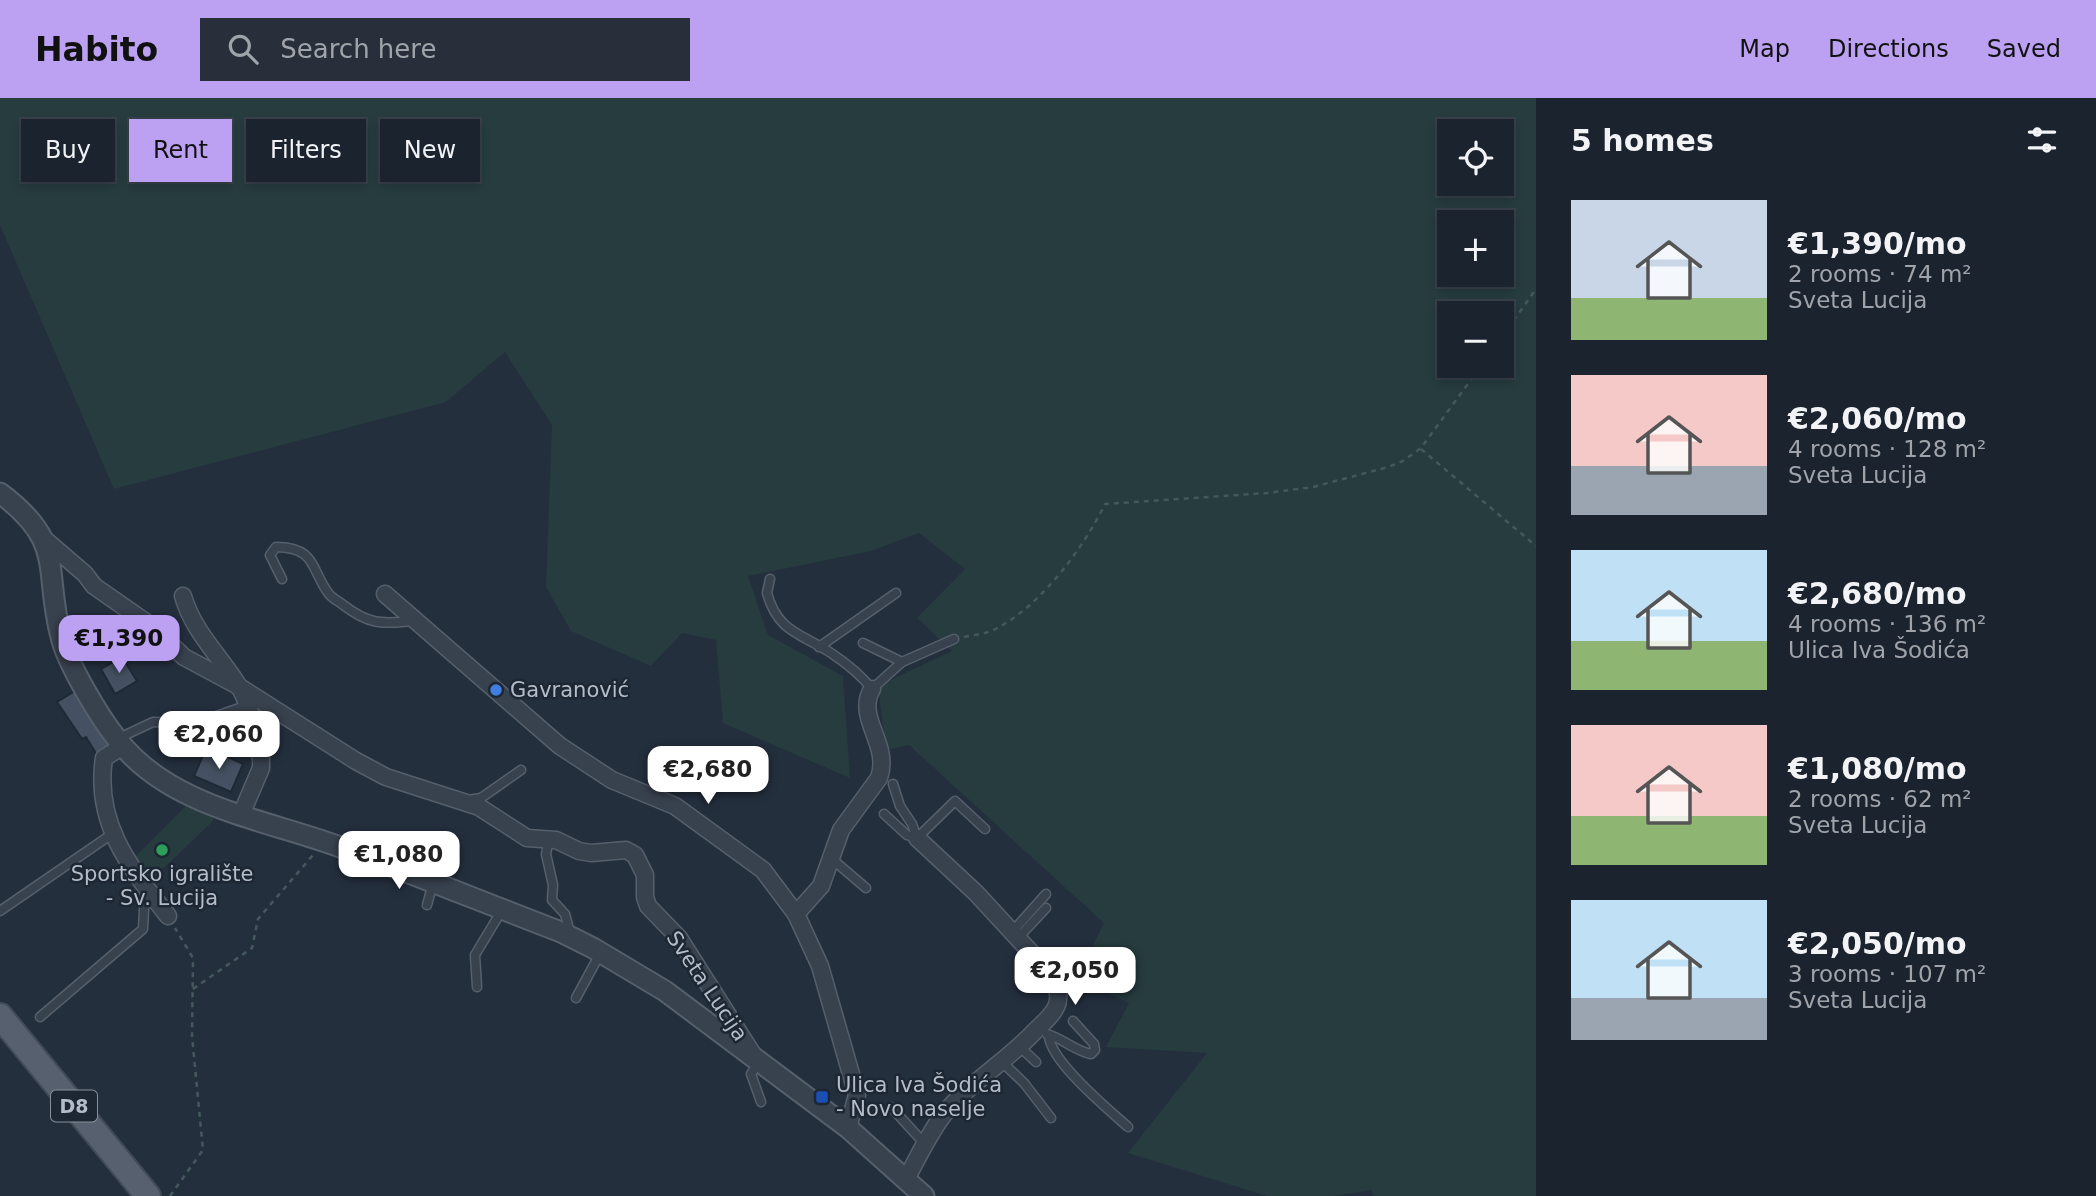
<!DOCTYPE html>
<meta charset="utf-8">
<style>
body{margin:0;font-family:"DejaVu Sans",sans-serif;background:#282f3a;color:#f1f3f6;height:100vh;display:flex;flex-direction:column;font-size:26px;white-space:nowrap}
*{box-sizing:border-box;margin:0}
p{font-size:23px;color:#a0a4aa}
.icon{flex:none;width:38px;height:38px;fill:none;stroke:currentColor;stroke-width:2;stroke-linecap:round;stroke-linejoin:round}
.map{position:relative;flex:1;overflow:hidden}
.side{display:flex;flex-direction:column;background:#1b232e;width:560px}
.side>*{flex:none}
.hud{position:absolute;left:21px;top:21px;width:665px;height:63px;display:flex;gap:14px}
.tools{position:absolute;left:1437px;top:21px;display:grid;gap:14px}
.tools a{display:grid;place-items:center;width:77px;height:77px;border-radius:0px;background:#1b232e;box-shadow:0 4px 10px #0003,0 0 0 2px #39404a;font-size:35px}
.price{position:absolute;translate:-50% -60px;padding:0 16px;border-radius:14px;background:#fff;color:#222;font-size:23px;line-height:46px;filter:drop-shadow(0 2px 4px #0008)}
.price::after{content:'';position:absolute;left:50%;top:42px;width:21px;height:16px;margin-left:-10px;background:inherit;clip-path:polygon(0 0,100% 0,50% 100%)}
.price.on{background:#bca0f2;color:#111}
ul{padding:0;list-style:none}
li{display:flex;align-items:center;gap:21px;height:175px;padding:0 35px}
li span{display:grid;place-items:center;flex:none;width:196px;height:140px;border-radius:0px;color:#555}
li>.icon{margin-inline-start:auto}
span .icon{width:84px;height:84px;fill:#fffc;stroke-width:1}
li b{font-size:30px}
h2{display:flex;justify-content:space-between;align-items:center;height:84px;padding:0 35px;font-size:30px}
.tag{padding:0 24px;border-radius:0px;background:#1b232e;box-shadow:0 4px 10px #0003,0 0 0 2px #39404a;font-size:24px;line-height:63px}
.tag.on{background:#bca0f2;color:#111}
header{display:flex;align-items:center;gap:42px;box-sizing:border-box;height:98px;padding:0 35px;background:#bca0f2;color:#111}
header strong{font-size:33px}
nav{display:flex;gap:38px;margin-inline-start:auto;font-size:24px}
.search{width:490px;height:63px;background:#282f3a;display:flex;align-items:center;gap:18px;box-sizing:border-box;padding:0 24px;border-radius:0px;color:#a0a4aa;font-size:26px}
main{display:flex;flex:1;min-height:0}
.map>svg:first-child{display:block}
.green{fill:#263c3f;fill-rule:evenodd}
.building{fill:#455162;stroke:#1f2835;stroke-width:2}
.lines{fill:none;stroke-linecap:round;stroke-linejoin:round}
.service-casing{stroke:#565f6c;stroke-width:11}
.minor-casing{stroke:#565f6c;stroke-width:19}
.tertiary-casing{stroke:#565f6c;stroke-width:23}
.primary-casing{stroke:#414a57;stroke-width:28}
.path{stroke:#44595c;stroke-width:2.5;stroke-dasharray:5 5;stroke-linecap:butt}
.service{stroke:#38414e;stroke-width:8}
.minor{stroke:#38414e;stroke-width:16}
.tertiary{stroke:#38414e;stroke-width:19}
.primary{stroke:#56606e;stroke-width:24}
.shop-dot{fill:#3f7fe0;stroke:#1d2633;stroke-width:2.5}
.leisure-dot{fill:#2e9e5b;stroke:#1d2633;stroke-width:2.5}
.transit-dot{fill:#1a4fb4;stroke:#1d2633;stroke-width:2.5}
.labels{text-anchor:middle;stroke-width:5;stroke-linejoin:round;paint-order:stroke}
.shield{fill:#1d2633;stroke:#878f9c;stroke-width:2}
.shield-label{font-size:19px;font-weight:bold;fill:#b4bcc9}
.poi-label{font-size:21px;fill:#b4bcc9;stroke:#1d2633;text-anchor:start}
.street-label{font-size:21px;fill:#b4bcc9;stroke:#1d2633}
</style>
<header>
<strong>Habito</strong>
<div class="search"><svg class="icon" aria-label="search" viewBox="0 0 24 24"><circle cx="10" cy="10" r="6"/><path d="M15 15l6 6"/></svg>Search here</div>
<nav><a>Map</a><a>Directions</a><a>Saved</a></nav>
</header>
<main>
<div class="map">
<svg width="1536" height="1098" viewBox="0 0 1536 1098">
<rect width="100%" height="100%" fill="#242f3e"/>
<g class="green">
<path d="M0,0H1536V1098H1374L1371,1092L1334,1098H1267L1128,1055L1207,955L1106,949L1129,905L1077,880L1104,825L909,647L886,652L878,588L952,553L917,520L965,471L919,435L871,453L748,478L768,537L843,578L850,680L723,625L716,542L682,535L651,568L571,533L546,489L552,327L505,254L446,304L114,391L0,127ZM1449,33H1502V86H1449ZM1449,124H1502V177H1449ZM1449,215H1502V268H1449Z"/>
<polygon points="189,705 213,718 213,723 150,783 135,759"/>
</g>
<g class="building">
<polygon points="122,559 137,583 115,596 101,571"/>
<polygon points="75,593 111,648 97,657 86,639 82,641 57,604"/>
<polygon points="204,655 217,661 219,655 243,666 231,694 194,678"/>
</g>
<g class="lines">
<defs>
<g id="service">
<path d="M282,481L270,457L276,449C317,449 311,473 329,496C332,500 338,503 342,506C369,527 381,526 414,523"/>
<path d="M770,481L767,495C778,535 801,535 831,555C846,565 861,577 872,591L902,564L954,541"/>
<polyline points="863,545 902,564"/>
<polyline points="819,549 896,495"/>
<polyline points="117,641 153,624 196,625 248,607"/>
<polyline points="893,686 900,708 912,726 917,740"/>
<polyline points="468,702 481,700 521,672"/>
<polyline points="884,716 907,737 917,740"/>
<polyline points="917,740 955,703 985,731"/>
<polyline points="549,741 546,756 553,787 552,802 565,816 570,835"/>
<polyline points="832,761 866,790"/>
<polyline points="427,807 433,785"/>
<polyline points="0,813 112,736"/>
<polyline points="1012,834 1046,796"/>
<polyline points="1018,840 1046,810"/>
<polyline points="477,889 475,857 502,812"/>
<polyline points="576,900 601,854"/>
<polyline points="40,919 143,831 145,791"/>
<path d="M1047,936C1062,940 1075,953 1091,956L1095,952L1094,946L1073,923"/>
<path d="M1049,938C1050,963 1109,1012 1128,1029"/>
<polyline points="1020,949 1036,964"/>
<polyline points="1002,964 1024,985 1051,1020"/>
<polyline points="758,965 751,976 761,1004"/>
<polyline points="891,1009 924,1045"/>
</g>
<g id="minor">
<polyline points="42,439 85,476 94,488 150,527 184,559 238,588 356,663 386,679 479,709 527,740 556,742 579,753 591,755 626,752 635,757 645,777 645,799 648,808 679,840 752,955"/>
<polyline points="385,496 560,648 612,682 675,708 763,772 796,816 820,868 857,997 848,1030"/>
<path d="M183,498C193,533 219,557 238,587C252,609 255,636 261,661V670L241,717"/>
<path d="M123,648L104,660C94,726 130,769 168,818"/>
<path d="M796,816L821,788L841,732L879,680C891,646 855,620 872,591"/>
<path d="M906,1081C918,1060 929,1035 944,1016C970,984 1007,963 1035,933C1042,926 1052,918 1056,909C1062,897 1055,884 1049,874L976,795L917,740"/>
</g>
<path id="tertiary" d="M0,395C67,445 43,471 61,539C67,565 100,620 117,641C170,710 266,721 343,750C416,777 488,806 561,834L593,850L665,893L848,1030L924,1098"/>
<polyline id="primary" points="0,918 148,1098"/>
</defs>
<use href="#service" class="service-casing"/>
<use href="#minor" class="minor-casing"/>
<use href="#tertiary" class="tertiary-casing"/>
<use href="#primary" class="primary-casing"/>
<g class="path">
<polyline points="1502,239 1536,191"/>
<polyline points="1421,351 1536,448"/>
<path d="M964,539C973,537 983,536 991,533C1037,513 1083,451 1105,406L1267,395L1313,389L1388,369L1403,363L1421,350L1481,268"/>
<polyline points="193,891 252,850 258,821 313,757"/>
<polyline points="170,1098 203,1052 192,938 193,860 175,830"/>
</g>
<use href="#service" class="service"/>
<use href="#minor" class="minor"/>
<use href="#tertiary" class="tertiary"/>
<use href="#primary" class="primary"/>
</g>
<circle class="shop-dot" cx="496" cy="592" r="7"/>
<circle class="leisure-dot" cx="162" cy="752" r="7"/>
<rect class="transit-dot" x="815" y="992" width="14" height="14" rx="3.5"/>
<g class="labels">
<rect class="shield" x="51" y="992.5" width="46" height="31" rx="5"/>
<g class="shield-label">
<text x="74" y="1015">D8</text>
</g>
<g class="poi-label">
<text x="510" y="599">Gavranović</text>
<text x="162" y="783" text-anchor="middle">Sportsko igralište<tspan x="162" dy="24">- Sv. Lucija</tspan></text>
<text x="836" y="994">Ulica Iva Šodića<tspan x="836" dy="24">- Novo naselje</tspan></text>
</g>
<g class="street-label">
<text transform="translate(707 888) rotate(56)" y="7">Sveta Lucija</text>
</g>
</g>
</svg>
<div class="tools">
<a><svg class="icon" aria-label="locate" viewBox="0 0 24 24"><circle cx="12" cy="12" r="6"/><path d="M12 2v4M12 18v4M2 12h4M18 12h4"/></svg></a>
<a>+</a>
<a>−</a>
</div>
<b class="price on" style="left:119px;top:577px">€1,390</b>
<b class="price" style="left:219px;top:673px">€2,060</b>
<b class="price" style="left:708px;top:708px">€2,680</b>
<b class="price" style="left:399px;top:793px">€1,080</b>
<b class="price" style="left:1075px;top:909px">€2,050</b>
<div class="hud">
<a class="tag">Buy</a>
<a class="tag on">Rent</a>
<a class="tag">Filters</a>
<a class="tag">New</a>
</div>
</div>
<section class="side">
<h2>5 homes<svg class="icon" aria-label="filters" viewBox="0 0 24 24"><path d="M4 7h16M4 17h16"/><circle cx="9" cy="7" r="2"/><circle cx="15" cy="17" r="2"/></svg></h2>
<ul>
<li><span style="background:linear-gradient(#c9d6e8 70%,#8fb573 0)"><svg class="icon" aria-label="home" viewBox="0 0 24 24"><path d="M3 11l9-7 9 7M6 9v11h12V9"/></svg></span><div><b>€1,390/mo</b><p>2 rooms · 74 m²</p><p>Sveta Lucija</p></div></li>
<li><span style="background:linear-gradient(#f6c9c9 65%,#9aa5b1 0)"><svg class="icon" aria-label="home" viewBox="0 0 24 24"><path d="M3 11l9-7 9 7M6 9v11h12V9"/></svg></span><div><b>€2,060/mo</b><p>4 rooms · 128 m²</p><p>Sveta Lucija</p></div></li>
<li><span style="background:linear-gradient(#bfe0f5 65%,#8fb573 0)"><svg class="icon" aria-label="home" viewBox="0 0 24 24"><path d="M3 11l9-7 9 7M6 9v11h12V9"/></svg></span><div><b>€2,680/mo</b><p>4 rooms · 136 m²</p><p>Ulica Iva Šodića</p></div></li>
<li><span style="background:linear-gradient(#f6c9c9 65%,#8fb573 0)"><svg class="icon" aria-label="home" viewBox="0 0 24 24"><path d="M3 11l9-7 9 7M6 9v11h12V9"/></svg></span><div><b>€1,080/mo</b><p>2 rooms · 62 m²</p><p>Sveta Lucija</p></div></li>
<li><span style="background:linear-gradient(#bfe0f5 70%,#9aa5b1 0)"><svg class="icon" aria-label="home" viewBox="0 0 24 24"><path d="M3 11l9-7 9 7M6 9v11h12V9"/></svg></span><div><b>€2,050/mo</b><p>3 rooms · 107 m²</p><p>Sveta Lucija</p></div></li>
</ul>
</section>
</main>
